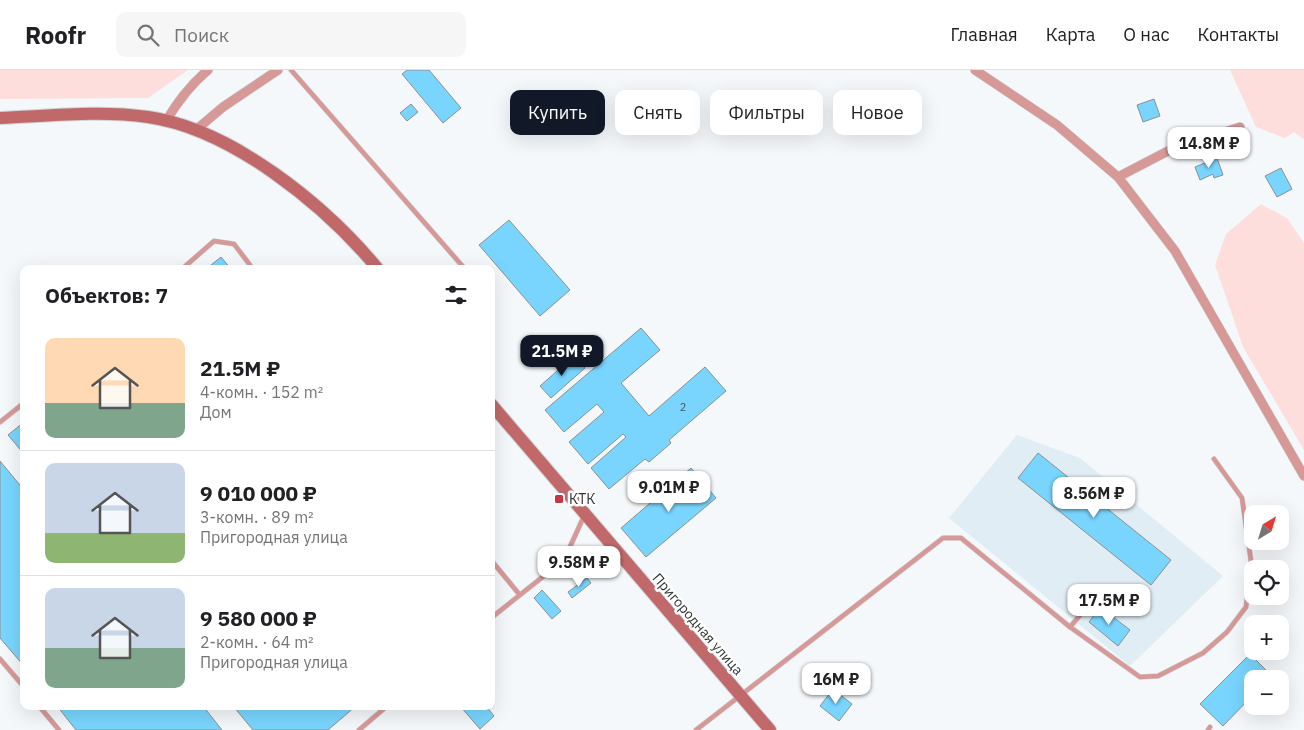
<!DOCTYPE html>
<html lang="ru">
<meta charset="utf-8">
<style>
body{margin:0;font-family:"IBM Plex Sans",sans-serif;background:#f6f6f6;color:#202124;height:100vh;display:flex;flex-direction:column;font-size:19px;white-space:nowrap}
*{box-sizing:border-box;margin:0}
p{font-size:16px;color:#757577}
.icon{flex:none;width:28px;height:28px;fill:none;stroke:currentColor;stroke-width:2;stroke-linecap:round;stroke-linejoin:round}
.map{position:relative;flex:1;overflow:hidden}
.sheet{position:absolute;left:20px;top:195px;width:475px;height:445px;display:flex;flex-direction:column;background:#fff;border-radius:10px;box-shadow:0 5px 20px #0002}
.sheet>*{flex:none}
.banner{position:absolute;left:510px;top:20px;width:475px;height:45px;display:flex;gap:10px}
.needle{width:32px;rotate:38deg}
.tools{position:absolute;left:1244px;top:435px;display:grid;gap:10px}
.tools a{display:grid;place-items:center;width:45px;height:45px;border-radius:10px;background:#fff;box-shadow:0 5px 20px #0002;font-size:25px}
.price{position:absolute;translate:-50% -42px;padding:0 11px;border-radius:10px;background:#fff;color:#222;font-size:16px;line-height:32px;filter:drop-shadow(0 1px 2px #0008)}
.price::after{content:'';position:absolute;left:50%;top:30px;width:15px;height:11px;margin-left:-8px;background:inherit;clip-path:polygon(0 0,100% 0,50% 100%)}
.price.selected{background:#111827;color:#fff}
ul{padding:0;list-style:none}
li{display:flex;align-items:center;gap:15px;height:125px;padding:0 25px}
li+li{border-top:1px solid #e0e0e0}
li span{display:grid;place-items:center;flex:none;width:140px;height:100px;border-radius:10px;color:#555}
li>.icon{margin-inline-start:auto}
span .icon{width:60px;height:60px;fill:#fffc;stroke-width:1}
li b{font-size:21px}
h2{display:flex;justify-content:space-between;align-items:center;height:60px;padding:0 25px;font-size:21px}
.chip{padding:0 18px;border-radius:10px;background:#fff;box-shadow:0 5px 20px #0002;font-size:18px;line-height:45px}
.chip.selected{background:#111827;color:#fff}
header{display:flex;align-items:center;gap:30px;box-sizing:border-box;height:70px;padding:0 25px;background:#fff;border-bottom:1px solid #e0e0e0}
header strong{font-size:24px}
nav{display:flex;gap:28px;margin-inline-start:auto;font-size:18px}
.search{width:350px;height:45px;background:#f6f6f6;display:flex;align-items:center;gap:12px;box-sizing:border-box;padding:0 18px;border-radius:10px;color:#757577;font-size:19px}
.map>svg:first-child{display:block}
.built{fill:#e1edf4}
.green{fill:#fededd}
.building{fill:#79d5fe;stroke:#8c9092}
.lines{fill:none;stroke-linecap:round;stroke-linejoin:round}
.lane-casing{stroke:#d1d4d6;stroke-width:5.5}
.street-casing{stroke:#d1d4d6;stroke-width:10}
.secondary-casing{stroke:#d1d4d6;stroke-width:14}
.lane{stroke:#d79998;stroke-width:4.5}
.street{stroke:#d79998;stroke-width:9}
.secondary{stroke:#c1696a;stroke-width:12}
.poi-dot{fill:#c73744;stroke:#fff;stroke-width:2}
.labels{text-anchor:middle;stroke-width:5;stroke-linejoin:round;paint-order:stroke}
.number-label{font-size:11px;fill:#425b65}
.poi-label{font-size:14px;fill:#303232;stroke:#fff;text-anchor:start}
.street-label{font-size:14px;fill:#303232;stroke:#fff}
</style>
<header>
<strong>Roofr</strong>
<div class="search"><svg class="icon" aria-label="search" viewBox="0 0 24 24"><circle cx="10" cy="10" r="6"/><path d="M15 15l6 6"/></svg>Поиск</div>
<nav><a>Главная</a><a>Карта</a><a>О нас</a><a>Контакты</a></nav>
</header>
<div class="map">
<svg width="1304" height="660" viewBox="0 0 1304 660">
<rect width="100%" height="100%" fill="#f4f8fa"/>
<polygon class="built" points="1017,365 1080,388 1223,506 1130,596 949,448"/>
<g class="green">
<polygon points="0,0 188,0 148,28 0,29"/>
<polygon points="1230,0 1304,0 1304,69 1294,62 1285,68 1256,57"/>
<polygon points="1261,134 1287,148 1304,173 1304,380 1243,277 1215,195 1226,164"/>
</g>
<g class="building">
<polygon points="407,0 429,0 461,38 443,53 402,4"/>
<polygon points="1154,29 1160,46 1143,52 1137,35"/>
<polygon points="411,34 418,42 407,51 400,43"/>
<polygon points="1217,88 1223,105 1214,108 1213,104 1200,110 1195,97"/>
<polygon points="1281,98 1292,119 1277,127 1265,106"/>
<polygon points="509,150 570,220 540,246 479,175"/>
<polygon points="221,187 231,199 206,199"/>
<polygon points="641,258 660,280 621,313 649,346 705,297 726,321 669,370 671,373 649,392 645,389 609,419 591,398 626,367 623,364 588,394 569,372 604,342 597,334 564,362 545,340"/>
<polygon points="574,286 585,298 551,328 540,316"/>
<polygon points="24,352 24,384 8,365"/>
<polygon points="1038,383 1171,490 1151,515 1018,408"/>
<polygon points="0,391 24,420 24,596 0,568"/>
<polygon points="691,398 716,428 646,487 621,458"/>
<polygon points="587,508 591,513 572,528 568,522"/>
<polygon points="542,520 561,541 552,549 534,528"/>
<polygon points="1100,537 1130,560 1118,576 1089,552"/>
<polygon points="1250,584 1272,606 1270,609 1252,609 1252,626 1223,656 1200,634"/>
<polygon points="833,619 852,634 839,651 820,636"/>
<polygon points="57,636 203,636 222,660 76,660"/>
<polygon points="233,636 356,636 328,660 253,660"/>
<polygon points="460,636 486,636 494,646 480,659"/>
</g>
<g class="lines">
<defs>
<g id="lane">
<polyline points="291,0 465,199"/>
<polyline points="182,199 214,171 234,174 253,199"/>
<polyline points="0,352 24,333"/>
<polyline points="491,490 519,524"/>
<polyline points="491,548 564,490 584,446"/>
<polyline points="1070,557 1140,607 1158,606 1203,583 1227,562 1246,537 1251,491 1242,428 1214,389"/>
<polyline points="0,589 24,617"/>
<polyline points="39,636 59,660"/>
<polyline points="359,660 387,636"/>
<polyline points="696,660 943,468 961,468 1070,557 1098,524"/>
<polyline points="1208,660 1210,657"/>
</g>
<g id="street">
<polyline points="975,0 1057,55 1118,107 1175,181 1304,406"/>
<path d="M166,51C178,31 190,15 208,0"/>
<polyline points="197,59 223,37 278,0"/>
<polyline points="1118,107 1168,81 1240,57"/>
</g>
<g id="secondary">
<path d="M0,48C48,46 100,40 148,47C232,59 325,135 378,199"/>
<polyline points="491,334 770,660"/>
</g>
</defs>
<use href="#lane" class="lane-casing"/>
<use href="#street" class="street-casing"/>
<use href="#secondary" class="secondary-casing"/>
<use href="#lane" class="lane"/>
<use href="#street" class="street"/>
<use href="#secondary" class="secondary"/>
</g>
<rect class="poi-dot" x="554" y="424" width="10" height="10" rx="2.5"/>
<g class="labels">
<g class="number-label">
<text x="683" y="341">2</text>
</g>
<g class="poi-label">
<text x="569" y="434">КТК</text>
</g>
<g class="street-label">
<text transform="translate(698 554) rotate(49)" y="5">Пригородная улица</text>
</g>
</g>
</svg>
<div class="tools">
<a><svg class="needle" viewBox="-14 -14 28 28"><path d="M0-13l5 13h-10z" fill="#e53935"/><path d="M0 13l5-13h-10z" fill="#757577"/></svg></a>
<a><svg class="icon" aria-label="locate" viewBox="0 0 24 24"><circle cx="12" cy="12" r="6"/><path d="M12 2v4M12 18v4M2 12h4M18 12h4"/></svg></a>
<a>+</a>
<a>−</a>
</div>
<b class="price" style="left:1209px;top:99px">14.8M ₽</b>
<b class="price selected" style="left:562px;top:307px">21.5M ₽</b>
<b class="price" style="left:669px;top:443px">9.01M ₽</b>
<b class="price" style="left:1094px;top:449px">8.56M ₽</b>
<b class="price" style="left:579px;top:518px">9.58M ₽</b>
<b class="price" style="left:1109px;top:556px">17.5M ₽</b>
<b class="price" style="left:836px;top:635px">16M ₽</b>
<div class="banner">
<a class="chip selected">Купить</a>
<a class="chip">Снять</a>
<a class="chip">Фильтры</a>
<a class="chip">Новое</a>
</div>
<section class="sheet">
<h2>Объектов: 7<svg class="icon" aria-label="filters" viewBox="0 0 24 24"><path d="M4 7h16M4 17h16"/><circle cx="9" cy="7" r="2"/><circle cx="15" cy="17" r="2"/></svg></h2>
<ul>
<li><span style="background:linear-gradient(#ffd9b3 65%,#7fa58c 0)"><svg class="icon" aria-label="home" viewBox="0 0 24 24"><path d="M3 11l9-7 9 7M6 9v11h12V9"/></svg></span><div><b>21.5M ₽</b><p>4-комн. · 152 m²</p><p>Дом</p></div></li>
<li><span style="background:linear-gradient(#c9d6e8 70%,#8fb573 0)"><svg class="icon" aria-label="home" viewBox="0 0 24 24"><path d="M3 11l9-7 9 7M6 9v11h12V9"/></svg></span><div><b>9 010 000 ₽</b><p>3-комн. · 89 m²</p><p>Пригородная улица</p></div></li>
<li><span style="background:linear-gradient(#c9d6e8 60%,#7fa58c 0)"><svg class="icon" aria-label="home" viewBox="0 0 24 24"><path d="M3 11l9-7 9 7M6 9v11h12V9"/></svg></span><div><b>9 580 000 ₽</b><p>2-комн. · 64 m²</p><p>Пригородная улица</p></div></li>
</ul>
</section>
</div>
